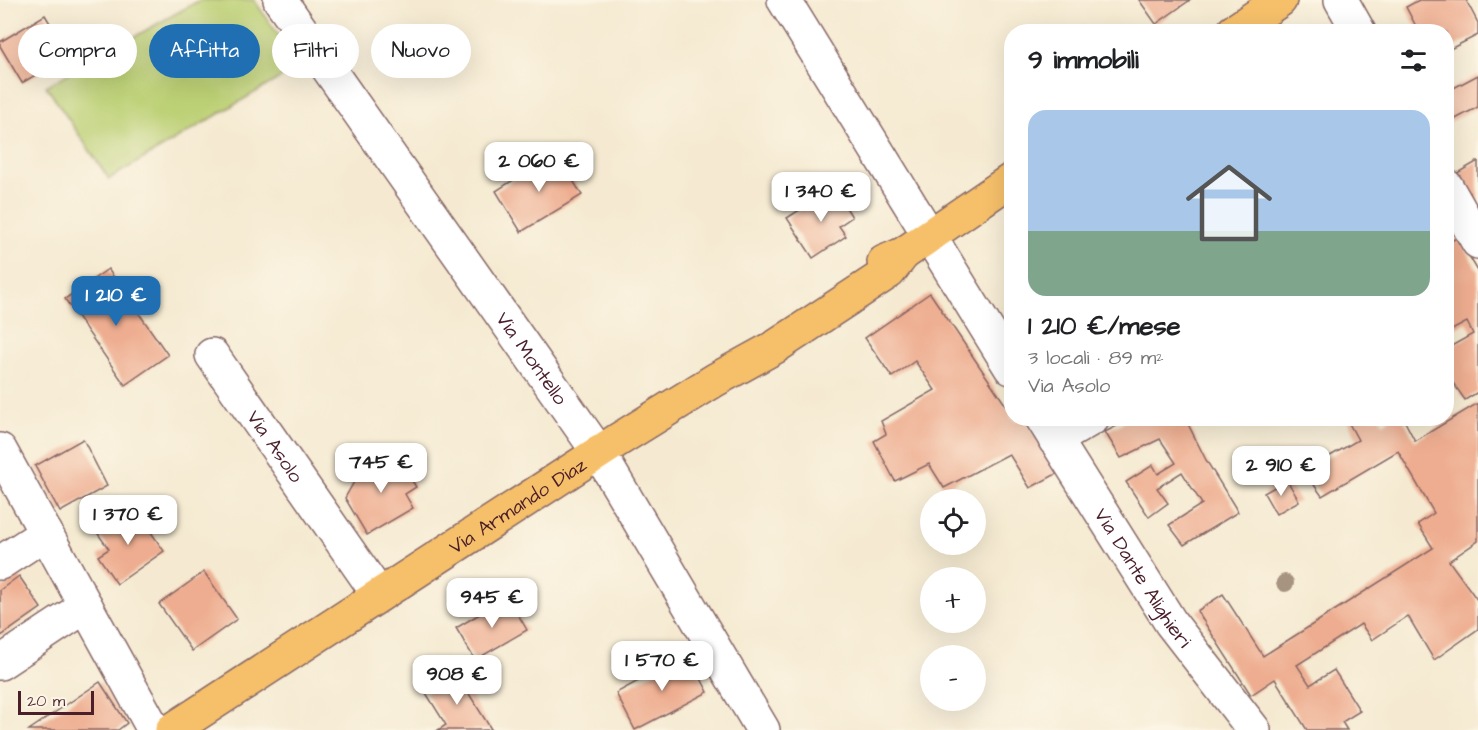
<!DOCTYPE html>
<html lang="it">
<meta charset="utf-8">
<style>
body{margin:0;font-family:"Architects Daughter",sans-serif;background:#f6f6f6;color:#202124;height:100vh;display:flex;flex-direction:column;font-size:22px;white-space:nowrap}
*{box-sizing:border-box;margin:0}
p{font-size:20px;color:#757577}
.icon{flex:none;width:33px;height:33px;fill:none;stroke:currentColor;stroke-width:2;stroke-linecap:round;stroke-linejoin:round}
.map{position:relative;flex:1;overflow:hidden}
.sheet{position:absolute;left:1004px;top:24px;width:450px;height:402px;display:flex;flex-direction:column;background:#fff;border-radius:24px;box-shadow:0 6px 24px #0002}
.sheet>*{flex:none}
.guide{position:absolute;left:18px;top:24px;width:570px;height:54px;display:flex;gap:12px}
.tools{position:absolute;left:920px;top:489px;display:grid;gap:12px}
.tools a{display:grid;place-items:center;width:66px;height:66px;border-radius:50%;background:#fff;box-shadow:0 6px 24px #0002;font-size:30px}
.scale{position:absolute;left:18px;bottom:15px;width:76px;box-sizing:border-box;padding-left:6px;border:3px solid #4a1f2b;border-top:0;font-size:16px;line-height:21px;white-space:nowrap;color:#4a1f2b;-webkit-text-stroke:4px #fcf5e5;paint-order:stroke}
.price{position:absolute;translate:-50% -51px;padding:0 14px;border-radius:12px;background:#fff;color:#222;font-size:20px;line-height:39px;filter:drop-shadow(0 2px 3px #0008)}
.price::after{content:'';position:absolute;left:50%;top:36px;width:18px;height:14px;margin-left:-9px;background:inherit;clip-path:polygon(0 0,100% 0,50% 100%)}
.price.selected{background:#1f6fb2;color:#fff}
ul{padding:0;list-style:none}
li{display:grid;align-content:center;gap:12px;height:318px;padding:0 24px}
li+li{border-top:2px solid #e0e0e0}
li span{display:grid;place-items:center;height:186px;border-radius:18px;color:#555}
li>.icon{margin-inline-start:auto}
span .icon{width:108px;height:108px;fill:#fffc;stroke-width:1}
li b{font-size:26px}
h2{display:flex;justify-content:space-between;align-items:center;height:72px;padding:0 24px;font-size:26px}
.tag{padding:0 21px;border-radius:27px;background:#fff;box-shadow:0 6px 24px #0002;font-size:21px;line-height:54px}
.tag.selected{background:#1f6fb2;color:#fff}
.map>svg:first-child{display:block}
.green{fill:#bcd074;stroke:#837850;stroke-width:1.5}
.building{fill:#eead90}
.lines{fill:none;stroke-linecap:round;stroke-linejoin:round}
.minor-casing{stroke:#866665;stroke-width:36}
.major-casing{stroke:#866665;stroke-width:36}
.minor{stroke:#fff;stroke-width:33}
.major{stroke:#f6c06b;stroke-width:33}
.tree{fill:#a69380}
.labels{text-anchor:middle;stroke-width:4.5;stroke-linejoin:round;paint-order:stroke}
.street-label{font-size:20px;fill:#4a1f2b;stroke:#fcf5e5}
</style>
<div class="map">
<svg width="1478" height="730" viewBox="0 0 1478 730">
<rect width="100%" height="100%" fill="#fcf5e5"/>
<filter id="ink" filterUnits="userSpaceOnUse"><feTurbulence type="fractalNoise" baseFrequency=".0167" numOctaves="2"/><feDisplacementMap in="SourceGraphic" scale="12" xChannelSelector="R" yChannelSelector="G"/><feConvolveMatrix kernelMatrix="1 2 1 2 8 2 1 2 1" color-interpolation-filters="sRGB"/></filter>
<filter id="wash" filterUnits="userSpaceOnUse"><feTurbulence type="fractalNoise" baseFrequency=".008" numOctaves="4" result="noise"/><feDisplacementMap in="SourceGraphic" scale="24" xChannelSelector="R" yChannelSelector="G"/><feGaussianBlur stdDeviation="1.35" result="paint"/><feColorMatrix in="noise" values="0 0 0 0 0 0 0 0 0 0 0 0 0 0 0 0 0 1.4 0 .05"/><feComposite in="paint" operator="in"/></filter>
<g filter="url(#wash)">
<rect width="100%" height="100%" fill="#f5ead1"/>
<polygon class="green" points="200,0 254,0 300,66 109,179 46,86"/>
<g id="blocks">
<g class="building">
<polygon points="1139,0 1190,0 1156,24"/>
<polygon points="1419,0 1466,0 1478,23 1478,35 1446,51 1446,32 1419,32 1406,7"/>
<polygon points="45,15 69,55 22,83 0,46 0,42"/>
<polygon points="1478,75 1478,107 1446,124 1446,92"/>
<polygon points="556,153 582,195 521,232 496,191"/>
<polygon points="1478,161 1478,203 1469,208 1452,176"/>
<polygon points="834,188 852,217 839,226 846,236 813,258 787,218"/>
<polygon points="1458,237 1478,271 1478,392 1465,400 1449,377 1446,379 1446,349 1473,334 1467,322 1446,333 1446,244"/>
<polygon points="108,269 168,355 125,385 65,299"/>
<polygon points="930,293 1011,413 1011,418 1016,421 1024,418 1058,473 1030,488 1009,454 944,488 929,464 895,481 874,441 886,434 881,421 935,390 915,361 892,377 865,338"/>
<polygon points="1478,403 1478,541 1449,561 1478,601 1478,629 1434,660 1408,616 1372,640 1361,624 1297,665 1310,685 1334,670 1360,711 1342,722 1347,730 1307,730 1275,679 1251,695 1197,611 1223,594 1263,656 1433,548 1418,524 1434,513 1398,451 1322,496 1304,471 1358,440 1346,418 1380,418 1384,424 1390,418 1403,418 1415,441"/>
<polygon points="1132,418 1185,418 1206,460 1238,512 1184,545 1169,525 1202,504 1182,472 1157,488 1168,503 1149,517 1126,482 1153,465 1158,474 1176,463 1160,439 1121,458 1105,432"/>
<polygon points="83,439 107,486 60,512 35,466"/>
<polygon points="395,452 416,487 405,494 413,508 367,535 345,498 359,473"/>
<polygon points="1287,480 1299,501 1276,514 1264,493"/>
<polygon points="135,509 164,551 117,584 98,556 109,549 98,534"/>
<polygon points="204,572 237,619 192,651 159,604"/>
<polygon points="19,576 41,608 1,636 0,590"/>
<polygon points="508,597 527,630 475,660 456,628"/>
<polygon points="688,654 708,692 635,730 616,693"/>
<polygon points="456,673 491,729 489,730 438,730 446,725 426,693"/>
<polygon points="100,682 127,723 118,730 29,730"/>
</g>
</g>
</g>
<g filter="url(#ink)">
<use href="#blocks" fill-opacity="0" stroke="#866665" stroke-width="1.5"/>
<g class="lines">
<defs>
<g id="minor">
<path id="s1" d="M280,0L599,453L763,730"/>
<polyline points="784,0 1011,368"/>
<polyline points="1341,0 1359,32"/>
<polyline points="1446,186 1478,242"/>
<path id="s2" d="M212,355L379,595"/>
<path id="s3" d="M1042,418L1171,623L1254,730"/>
<polyline points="1055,440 1093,418"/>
<polyline points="0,450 154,730"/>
<polyline points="0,563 46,533"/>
<polyline points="0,663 86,606"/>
</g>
<g id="major">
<polyline points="1233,32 1280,0"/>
<polyline points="884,262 903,254 1011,180"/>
<path id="s4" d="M172,730L618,440L715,380L775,347L889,272L903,254"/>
</g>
</defs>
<use href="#minor" class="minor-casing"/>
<use href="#major" class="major-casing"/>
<use href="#minor" class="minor"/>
<use href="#major" class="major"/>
</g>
<circle class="tree" cx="1285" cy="583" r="9"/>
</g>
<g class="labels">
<g class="street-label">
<text dy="7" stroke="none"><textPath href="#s1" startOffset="438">Via Montello</textPath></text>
<text dy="7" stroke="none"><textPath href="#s2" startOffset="111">Via Asolo</textPath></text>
<text dy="7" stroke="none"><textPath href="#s4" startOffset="412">Via Armando Diaz</textPath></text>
<text dy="7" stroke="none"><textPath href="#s3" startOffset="189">Via Dante Alighieri</textPath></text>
</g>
</g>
</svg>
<div class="tools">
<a><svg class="icon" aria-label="locate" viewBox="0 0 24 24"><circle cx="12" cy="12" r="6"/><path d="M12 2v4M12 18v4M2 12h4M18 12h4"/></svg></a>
<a>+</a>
<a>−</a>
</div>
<div class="scale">20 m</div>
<b class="price" style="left:539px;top:193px">2 060 €</b>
<b class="price" style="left:821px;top:223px">1 340 €</b>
<b class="price selected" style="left:116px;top:327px">1 210 €</b>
<b class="price" style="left:381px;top:494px">745 €</b>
<b class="price" style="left:1281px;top:497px">2 910 €</b>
<b class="price" style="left:128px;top:546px">1 370 €</b>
<b class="price" style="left:492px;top:629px">945 €</b>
<b class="price" style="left:662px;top:692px">1 570 €</b>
<b class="price" style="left:457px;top:706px">908 €</b>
<div class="guide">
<a class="tag">Compra</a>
<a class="tag selected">Affitta</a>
<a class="tag">Filtri</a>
<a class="tag">Nuovo</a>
</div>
<section class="sheet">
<h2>9 immobili<svg class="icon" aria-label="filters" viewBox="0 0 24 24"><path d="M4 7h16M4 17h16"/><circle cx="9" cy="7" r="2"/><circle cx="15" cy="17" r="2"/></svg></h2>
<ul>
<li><span style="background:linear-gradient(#a9c7e8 65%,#7fa58c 0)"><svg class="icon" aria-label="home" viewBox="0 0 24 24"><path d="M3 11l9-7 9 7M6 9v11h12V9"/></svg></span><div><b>1 210 €/mese</b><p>3 locali · 89 m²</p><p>Via Asolo</p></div></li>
</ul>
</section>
</div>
